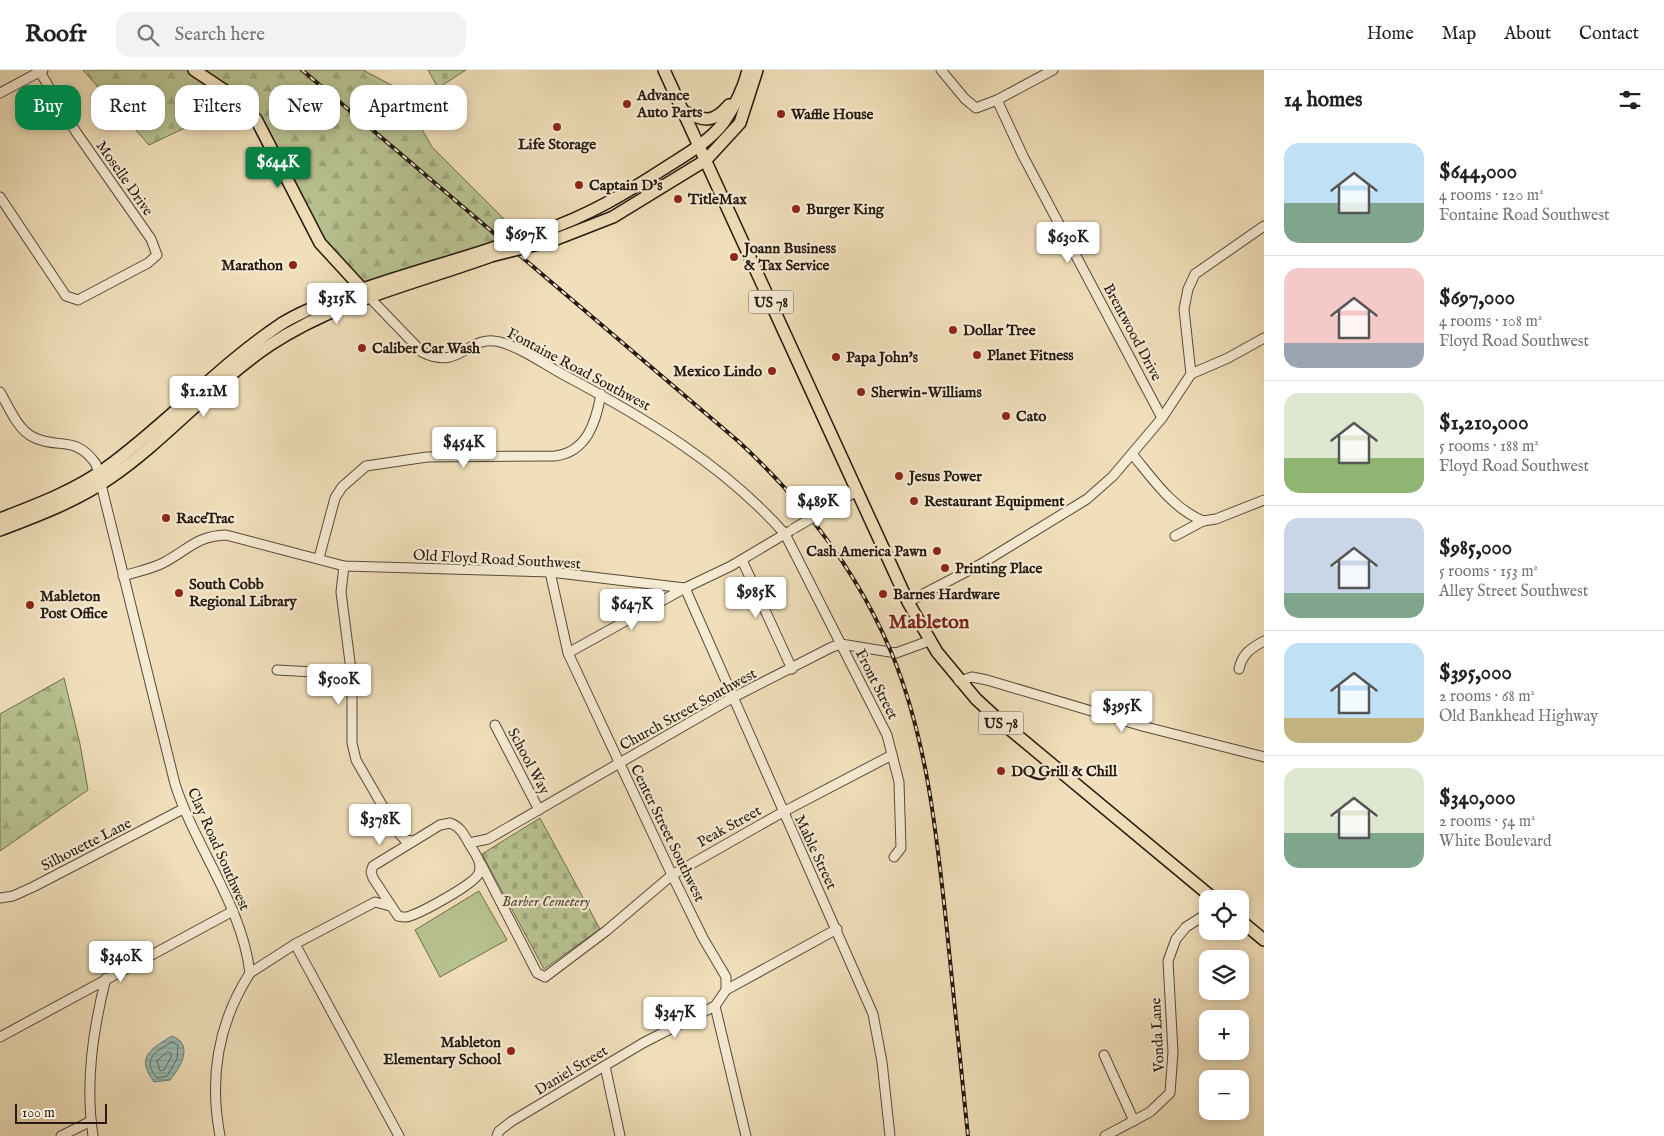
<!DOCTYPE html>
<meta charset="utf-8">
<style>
body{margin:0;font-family:"IM FELL English",serif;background:#f2f2f2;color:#222;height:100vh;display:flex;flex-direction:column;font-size:19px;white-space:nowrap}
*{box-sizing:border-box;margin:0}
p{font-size:16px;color:#767676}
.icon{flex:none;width:28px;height:28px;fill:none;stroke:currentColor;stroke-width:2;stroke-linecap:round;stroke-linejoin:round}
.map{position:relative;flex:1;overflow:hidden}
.side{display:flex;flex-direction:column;background:#fff;width:400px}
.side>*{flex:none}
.hud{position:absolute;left:15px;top:15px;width:475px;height:45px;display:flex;gap:10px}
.buttons{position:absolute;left:1199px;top:820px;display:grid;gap:10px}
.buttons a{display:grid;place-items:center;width:50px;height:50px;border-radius:10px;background:#fff;box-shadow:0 2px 8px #0003;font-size:25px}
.scale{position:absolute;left:15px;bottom:12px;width:92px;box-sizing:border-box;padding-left:5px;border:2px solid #251910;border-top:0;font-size:14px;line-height:18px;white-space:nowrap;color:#251910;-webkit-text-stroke:4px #f5ead2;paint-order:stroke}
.price{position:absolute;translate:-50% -42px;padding:0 11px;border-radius:5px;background:#fff;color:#222;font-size:16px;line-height:32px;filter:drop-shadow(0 1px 2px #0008)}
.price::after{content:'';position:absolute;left:50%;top:30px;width:15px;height:11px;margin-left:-8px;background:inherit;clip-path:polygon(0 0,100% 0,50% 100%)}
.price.selected{background:#0b8043;color:#fff}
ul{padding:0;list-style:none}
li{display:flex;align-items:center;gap:15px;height:125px;padding:0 20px}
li+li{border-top:1px solid #e0e0e0}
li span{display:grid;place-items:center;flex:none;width:140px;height:100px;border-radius:15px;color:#555}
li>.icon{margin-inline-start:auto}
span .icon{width:60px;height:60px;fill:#fffc;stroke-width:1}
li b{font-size:21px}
h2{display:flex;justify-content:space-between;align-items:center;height:60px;padding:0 20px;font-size:21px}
.chip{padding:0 18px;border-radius:15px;background:#fff;box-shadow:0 2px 8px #0003;font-size:18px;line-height:45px}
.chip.selected{background:#0b8043;color:#fff}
header{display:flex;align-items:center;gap:30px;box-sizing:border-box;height:70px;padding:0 25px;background:#fff;border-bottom:1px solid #e0e0e0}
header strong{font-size:24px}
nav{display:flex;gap:28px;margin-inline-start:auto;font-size:18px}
.search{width:350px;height:45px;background:#f2f2f2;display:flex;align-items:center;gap:12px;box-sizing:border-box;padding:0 18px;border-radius:15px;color:#767676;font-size:19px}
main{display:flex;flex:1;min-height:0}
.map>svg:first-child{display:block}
.forest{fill:url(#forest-firs);stroke:#6e6e50}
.cemetery{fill:url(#cemetery-stones);stroke:#6e6e50}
.park{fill:#b8c291;stroke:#6e6e50}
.water{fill:url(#water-rules);stroke:#6b7b72}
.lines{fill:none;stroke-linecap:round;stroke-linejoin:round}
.shore{stroke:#606a62;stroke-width:1}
.minor-casing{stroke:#584a3a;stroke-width:11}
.major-casing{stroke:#251910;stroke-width:14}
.minor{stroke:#f5ead2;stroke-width:9}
.major{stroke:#f0dfba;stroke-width:11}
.rail-casing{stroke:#251910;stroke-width:4}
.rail{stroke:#f5ead2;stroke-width:2;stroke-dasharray:5.5;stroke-linecap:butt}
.minor-bridge-casing{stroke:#584a3a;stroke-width:11;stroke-linecap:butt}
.major-bridge-casing{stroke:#251910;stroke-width:14;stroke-linecap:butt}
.minor-bridge{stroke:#f5ead2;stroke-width:9}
.major-bridge{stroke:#f0dfba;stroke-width:11}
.poi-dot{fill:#8f2418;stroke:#f5ead2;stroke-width:2}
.labels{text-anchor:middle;stroke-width:4.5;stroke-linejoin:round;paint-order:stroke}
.shield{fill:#f5ead2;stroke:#63584a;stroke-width:1}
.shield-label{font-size:14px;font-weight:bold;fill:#251910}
.poi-label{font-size:15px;font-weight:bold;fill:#251910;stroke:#f5ead2;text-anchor:start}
.street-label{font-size:15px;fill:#251910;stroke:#f5ead2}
.park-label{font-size:15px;font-style:italic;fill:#514c37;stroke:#f5ead2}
.district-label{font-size:20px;font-weight:bold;fill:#7a1f14;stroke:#f5ead2}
</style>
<header>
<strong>Roofr</strong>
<div class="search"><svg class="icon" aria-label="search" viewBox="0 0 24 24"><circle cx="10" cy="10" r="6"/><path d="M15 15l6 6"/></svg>Search here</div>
<nav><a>Home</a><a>Map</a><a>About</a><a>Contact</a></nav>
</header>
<main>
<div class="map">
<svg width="1264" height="1066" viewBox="0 0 1264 1066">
<defs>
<pattern id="forest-firs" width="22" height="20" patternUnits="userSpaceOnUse" patternTransform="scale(1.25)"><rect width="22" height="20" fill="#b8c291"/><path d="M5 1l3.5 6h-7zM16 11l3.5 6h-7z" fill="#9ea67c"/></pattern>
<pattern id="cemetery-stones" width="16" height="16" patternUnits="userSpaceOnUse" patternTransform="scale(1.25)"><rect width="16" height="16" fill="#b8c291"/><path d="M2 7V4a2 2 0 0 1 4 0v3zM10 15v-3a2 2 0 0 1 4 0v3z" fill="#9ea67c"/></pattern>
<pattern id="water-rules" width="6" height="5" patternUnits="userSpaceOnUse" patternTransform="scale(1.25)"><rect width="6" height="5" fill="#9abcb3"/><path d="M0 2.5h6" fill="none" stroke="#85a199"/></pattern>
</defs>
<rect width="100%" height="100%" fill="#f0dfba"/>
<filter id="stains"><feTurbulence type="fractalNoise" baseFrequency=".004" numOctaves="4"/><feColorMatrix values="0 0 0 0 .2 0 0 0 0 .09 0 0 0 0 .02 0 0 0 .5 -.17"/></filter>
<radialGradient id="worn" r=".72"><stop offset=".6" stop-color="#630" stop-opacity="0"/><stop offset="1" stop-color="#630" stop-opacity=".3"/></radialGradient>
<g class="forest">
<polygon points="83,0 363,0 399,19 432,77 518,163 364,220 345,203 291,118 266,67 237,33 149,75"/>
<polygon points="64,608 80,674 88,720 0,781 0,644"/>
</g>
<g class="cemetery">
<polygon points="428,0 466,0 438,18"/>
<polygon points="540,748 600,859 544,899 482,784"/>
</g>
<polygon class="park" points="479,821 507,870 440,907 415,860"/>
<path class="water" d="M172,966C194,974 181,997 170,1010L154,1012C136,987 149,980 172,966Z"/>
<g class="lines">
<g class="shore">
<path d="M172,972L178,975L177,989L167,1006L157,1008C141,989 156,981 172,972Z"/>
<polygon points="168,982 171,983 171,987 164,1000 160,1001 157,991"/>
</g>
<defs>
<g id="minor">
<polyline points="941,0 965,29 976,38 997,30 1053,0"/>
<polyline points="0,23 43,0"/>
<polyline points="997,30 1023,86 1162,348"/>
<polyline points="0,127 66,226 78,230 148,193 157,185 151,169 76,62 40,2"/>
<path d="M370,228L422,282C461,302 468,263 500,272C522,278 544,294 564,305C645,348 724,395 785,464L887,665L899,712L901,778L894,787"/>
<polyline points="1191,304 1228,288 1264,268"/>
<path d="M0,322C9,337 17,359 33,367C58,380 75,364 96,394L175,714C196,779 242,835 250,903C218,953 209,1008 220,1066"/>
<path d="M1132,384C1153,409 1172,438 1203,451"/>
<polyline points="832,436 857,421"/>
<polyline points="1175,466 1203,451 1216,449 1264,430"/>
<path d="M319,488L335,428L342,417L366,396L427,387L555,386C587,382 596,352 601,324"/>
<polyline points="742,490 792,599"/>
<polyline points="344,496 341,522 352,608 352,673 356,690 397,761 405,770 412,771"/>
<polyline points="550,502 568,583 672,805 703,868 726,907 726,920"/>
<path d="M123,506C136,502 151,499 163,493C188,480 196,466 226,465L344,496L550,502L685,518L731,496L790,461"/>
<polyline points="908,532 981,494 1087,429 1113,406 1162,348 1191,304 1184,239 1188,219 1195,204 1264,156"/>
<polyline points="568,583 685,518 873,944 882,992 890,1066"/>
<path d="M1239,599C1242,584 1251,578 1264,571"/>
<polyline points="277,600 351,604"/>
<polyline points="959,611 972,607 987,610 1142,656 1264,687"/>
<polyline points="495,655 539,740"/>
<path d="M450,753C461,757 464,765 470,775C475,784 483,793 479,803C475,814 422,842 410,846C406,848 403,847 398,846L373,808L371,802L373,796L440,755Z"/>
<polyline points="469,773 488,769 732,628 832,577 841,574 896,583 929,571"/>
<polyline points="481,794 537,903 545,907 606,861 672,805 783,742 892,685"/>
<polyline points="0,828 13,826 33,817 183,739"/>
<polyline points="295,874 399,1066"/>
<polyline points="250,903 295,874 375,832 390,836"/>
<polyline points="715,936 746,1066"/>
<polyline points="0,967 233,841"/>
<polyline points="1104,985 1134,1051"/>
<polyline points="605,996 620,1066"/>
<polyline points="61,1066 91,1051"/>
<path d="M93,1066C85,1012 93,960 106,908"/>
<polyline points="497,1066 499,1061 512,1051 643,973 715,936 726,920 837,859"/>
<polyline points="1105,1066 1150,1042 1170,1023 1173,982 1168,891 1176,869 1186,857 1208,843"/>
</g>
<g id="major">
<polyline points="194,0 227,22 256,49 320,173 366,223"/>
<polyline points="664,0 908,532 937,582 976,629 1001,652 1214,829"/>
<path d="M683,41C704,51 713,54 729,35"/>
<path d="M543,161C588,146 628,122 668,96C687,84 710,71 724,52C734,37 744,18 748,0"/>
<polyline points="554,170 613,147 706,90 740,53 757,0"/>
<path d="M0,449C36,435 74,421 106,398C167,354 218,296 281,254C300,242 322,234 343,226C389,209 437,196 484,181"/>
<path d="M0,460C37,446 77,431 110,408C167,369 212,314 270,275C336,231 417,213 491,186"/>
<polyline points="1240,850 1264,870"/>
</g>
</defs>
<use href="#minor" class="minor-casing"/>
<use href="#major" class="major-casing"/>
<use href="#minor" class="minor"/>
<use href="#major" class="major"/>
<defs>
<path id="rail" d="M302,0L738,371C803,431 858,502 892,584C927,670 936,760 946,851C953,923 961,994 968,1066"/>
</defs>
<use href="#rail" class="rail-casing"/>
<use href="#rail" class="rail"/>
<defs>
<polyline id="minor-bridge" points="793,459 832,436"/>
<g id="major-bridge">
<polyline points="484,181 543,161"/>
<polyline points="491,186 554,170"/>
</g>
</defs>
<use href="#minor-bridge" class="minor-bridge-casing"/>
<use href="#major-bridge" class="major-bridge-casing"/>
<use href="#minor-bridge" class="minor-bridge"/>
<use href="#major-bridge" class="major-bridge"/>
</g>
<g class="poi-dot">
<circle cx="627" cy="34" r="5"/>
<circle cx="781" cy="44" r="5"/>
<circle cx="557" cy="57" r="5"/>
<circle cx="579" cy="115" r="5"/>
<circle cx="678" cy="129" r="5"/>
<circle cx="796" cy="139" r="5"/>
<circle cx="734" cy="187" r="5"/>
<circle cx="293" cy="195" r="5"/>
<circle cx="953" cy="260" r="5"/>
<circle cx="362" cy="278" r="5"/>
<circle cx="977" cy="285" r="5"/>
<circle cx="836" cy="287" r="5"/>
<circle cx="772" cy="301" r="5"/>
<circle cx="861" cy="322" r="5"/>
<circle cx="1006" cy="346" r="5"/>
<circle cx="899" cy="406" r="5"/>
<circle cx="914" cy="431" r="5"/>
<circle cx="166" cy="448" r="5"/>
<circle cx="937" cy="481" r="5"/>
<circle cx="945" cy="498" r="5"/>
<circle cx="179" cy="523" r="5"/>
<circle cx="883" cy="524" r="5"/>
<circle cx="30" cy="535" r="5"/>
<circle cx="1001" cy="701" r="5"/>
<circle cx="511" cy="981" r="5"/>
</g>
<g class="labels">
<g class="shield">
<rect x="748.5" y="220.5" width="45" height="23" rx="4"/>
<rect x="978.5" y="641.5" width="45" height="23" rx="4"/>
</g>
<g class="shield-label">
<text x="771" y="237">US 78</text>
<text x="1001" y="658">US 78</text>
</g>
<g class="poi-label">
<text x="637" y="30">Advance<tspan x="637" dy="17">Auto Parts</tspan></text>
<text x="791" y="49">Waffle House</text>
<text x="557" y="79" text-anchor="middle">Life Storage</text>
<text x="589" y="120">Captain D's</text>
<text x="688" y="134">TitleMax</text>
<text x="806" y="144">Burger King</text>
<text x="744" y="183">Joann Business<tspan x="744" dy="17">&amp; Tax Service</tspan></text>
<text x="283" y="200" text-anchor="end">Marathon</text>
<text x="963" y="265">Dollar Tree</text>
<text x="372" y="283">Caliber Car Wash</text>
<text x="987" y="290">Planet Fitness</text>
<text x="846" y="292">Papa John's</text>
<text x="762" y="306" text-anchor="end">Mexico Lindo</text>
<text x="871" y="327">Sherwin-Williams</text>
<text x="1016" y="351">Cato</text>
<text x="909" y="411">Jesus Power</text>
<text x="924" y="436">Restaurant Equipment</text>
<text x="176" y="453">RaceTrac</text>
<text x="927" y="486" text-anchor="end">Cash America Pawn</text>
<text x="955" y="503">Printing Place</text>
<text x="189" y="519">South Cobb<tspan x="189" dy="17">Regional Library</tspan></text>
<text x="893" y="529">Barnes Hardware</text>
<text x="40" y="531">Mableton<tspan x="40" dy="17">Post Office</tspan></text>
<text x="1011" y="706">DQ Grill &amp; Chill</text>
<text x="501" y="977" text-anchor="end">Mableton<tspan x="501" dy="17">Elementary School</tspan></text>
</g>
<g class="street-label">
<text transform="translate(125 108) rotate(55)" y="5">Moselle Drive</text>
<text transform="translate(1133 262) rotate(62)" y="5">Brentwood Drive</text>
<text transform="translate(579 299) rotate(28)" y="5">Fontaine Road Southwest</text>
<text transform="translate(497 489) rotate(3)" y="5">Old Floyd Road Southwest</text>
<text transform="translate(877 614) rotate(63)" y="5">Front Street</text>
<text transform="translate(688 639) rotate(-29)" y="5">Church Street Southwest</text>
<text transform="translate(529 691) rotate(62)" y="5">School Way</text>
<text transform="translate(729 756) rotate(-29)" y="5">Peak Street</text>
<text transform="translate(668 763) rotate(64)" y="5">Center Street Southwest</text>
<text transform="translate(86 774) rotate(-27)" y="5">Silhouette Lane</text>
<text transform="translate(219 779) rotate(66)" y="5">Clay Road Southwest</text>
<text transform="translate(816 782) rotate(65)" y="5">Mable Street</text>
<text transform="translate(1157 965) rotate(-93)" y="5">Vonda Lane</text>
<text transform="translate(571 1000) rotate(-31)" y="5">Daniel Street</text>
</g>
<g class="park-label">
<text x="546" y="836">Barber Cemetery</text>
</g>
<g class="district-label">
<text x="929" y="558">Mableton</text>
</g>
</g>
<rect width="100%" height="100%" filter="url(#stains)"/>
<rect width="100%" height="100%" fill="url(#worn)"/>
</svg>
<div class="buttons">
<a><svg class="icon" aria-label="locate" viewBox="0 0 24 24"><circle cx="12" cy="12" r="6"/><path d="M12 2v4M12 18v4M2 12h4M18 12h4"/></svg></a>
<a><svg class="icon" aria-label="layers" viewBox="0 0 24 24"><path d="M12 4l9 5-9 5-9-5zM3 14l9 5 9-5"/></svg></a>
<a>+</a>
<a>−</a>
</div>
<div class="scale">100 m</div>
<b class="price selected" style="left:278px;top:119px">$644K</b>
<b class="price" style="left:526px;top:191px">$697K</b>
<b class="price" style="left:1068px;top:194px">$630K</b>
<b class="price" style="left:337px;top:255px">$315K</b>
<b class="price" style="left:204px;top:348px">$1.21M</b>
<b class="price" style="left:464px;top:399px">$454K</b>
<b class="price" style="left:818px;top:458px">$489K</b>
<b class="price" style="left:756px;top:549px">$985K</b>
<b class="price" style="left:632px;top:561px">$647K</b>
<b class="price" style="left:339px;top:636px">$500K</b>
<b class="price" style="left:1122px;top:663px">$395K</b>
<b class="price" style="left:380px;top:776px">$378K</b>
<b class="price" style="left:121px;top:913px">$340K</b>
<b class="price" style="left:675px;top:969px">$347K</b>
<div class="hud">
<a class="chip selected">Buy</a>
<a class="chip">Rent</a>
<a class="chip">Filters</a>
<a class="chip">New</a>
<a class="chip">Apartment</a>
</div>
</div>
<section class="side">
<h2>14 homes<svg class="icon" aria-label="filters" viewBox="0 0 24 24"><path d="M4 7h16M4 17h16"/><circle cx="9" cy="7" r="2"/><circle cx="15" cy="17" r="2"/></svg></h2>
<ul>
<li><span style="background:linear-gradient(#bfe0f5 60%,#7fa58c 0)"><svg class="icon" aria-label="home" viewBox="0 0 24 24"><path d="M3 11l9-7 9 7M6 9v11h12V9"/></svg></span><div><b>$644,000</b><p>4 rooms · 120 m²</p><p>Fontaine Road Southwest</p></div></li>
<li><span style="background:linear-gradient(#f6c9c9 75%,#9aa5b1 0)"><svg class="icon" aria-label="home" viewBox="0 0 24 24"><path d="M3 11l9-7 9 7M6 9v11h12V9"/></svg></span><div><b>$697,000</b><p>4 rooms · 108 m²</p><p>Floyd Road Southwest</p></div></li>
<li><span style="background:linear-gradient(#dfe7d0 65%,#8fb573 0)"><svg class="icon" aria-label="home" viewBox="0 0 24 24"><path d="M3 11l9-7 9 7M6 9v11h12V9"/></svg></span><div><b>$1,210,000</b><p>5 rooms · 188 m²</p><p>Floyd Road Southwest</p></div></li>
<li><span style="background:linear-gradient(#c9d6e8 75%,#7fa58c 0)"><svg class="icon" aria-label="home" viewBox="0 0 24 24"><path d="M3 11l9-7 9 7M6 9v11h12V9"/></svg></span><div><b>$985,000</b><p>5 rooms · 153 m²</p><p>Alley Street Southwest</p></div></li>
<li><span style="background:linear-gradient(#bfe0f5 75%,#c2b280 0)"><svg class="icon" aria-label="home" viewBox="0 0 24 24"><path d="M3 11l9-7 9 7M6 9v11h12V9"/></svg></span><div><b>$395,000</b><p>2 rooms · 68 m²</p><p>Old Bankhead Highway</p></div></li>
<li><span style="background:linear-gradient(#dfe7d0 65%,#7fa58c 0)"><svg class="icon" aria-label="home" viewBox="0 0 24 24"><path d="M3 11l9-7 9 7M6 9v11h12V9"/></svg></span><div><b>$340,000</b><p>2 rooms · 54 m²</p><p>White Boulevard</p></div></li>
</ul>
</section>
</main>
